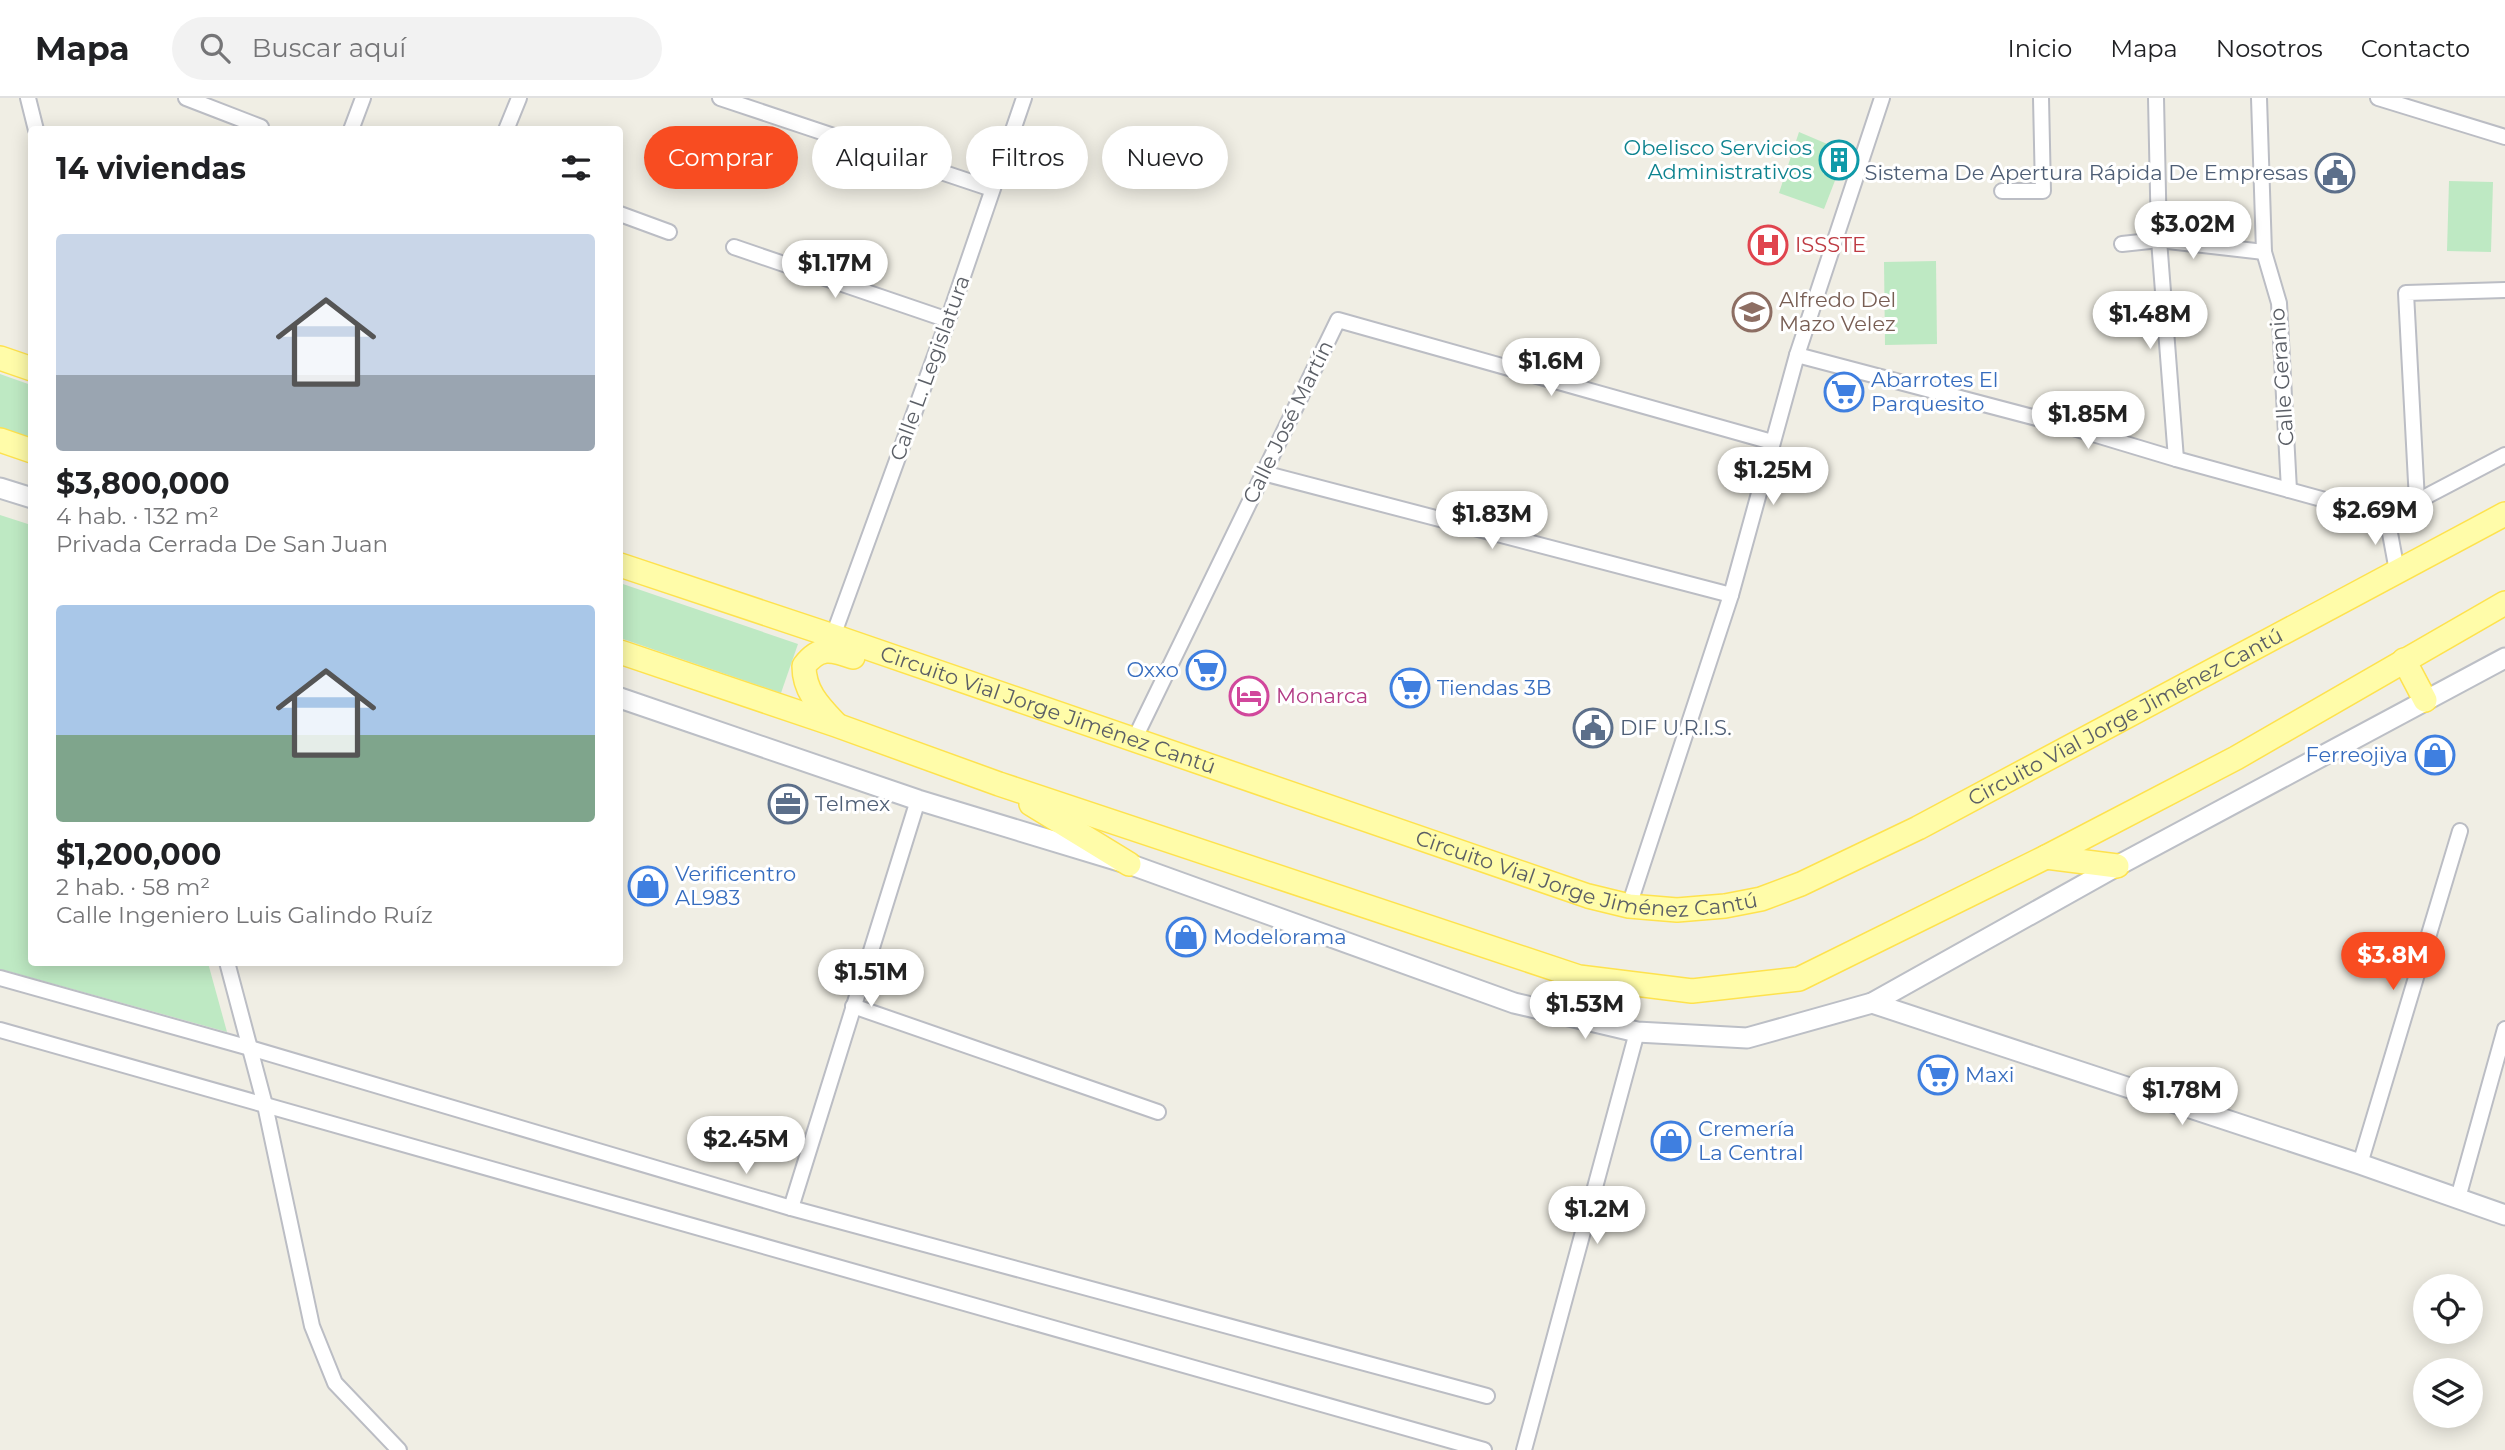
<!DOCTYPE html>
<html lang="es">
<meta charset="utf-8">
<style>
body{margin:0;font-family:Montserrat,sans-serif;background:#f2f2f2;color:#202124;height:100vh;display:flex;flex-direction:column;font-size:26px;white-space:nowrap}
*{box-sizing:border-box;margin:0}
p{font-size:23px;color:#757577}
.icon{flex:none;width:38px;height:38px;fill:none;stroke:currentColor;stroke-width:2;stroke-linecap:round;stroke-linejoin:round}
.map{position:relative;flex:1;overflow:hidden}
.drawer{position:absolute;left:28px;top:28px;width:595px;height:840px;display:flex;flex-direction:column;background:#fff;border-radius:7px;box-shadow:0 4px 18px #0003}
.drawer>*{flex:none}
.banner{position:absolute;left:644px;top:28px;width:665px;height:63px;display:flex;gap:14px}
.buttons{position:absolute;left:2413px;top:1176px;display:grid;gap:14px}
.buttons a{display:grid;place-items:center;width:70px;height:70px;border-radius:50%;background:#fff;box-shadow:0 4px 18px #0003;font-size:35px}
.price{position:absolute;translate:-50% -60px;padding:0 16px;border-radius:24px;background:#fff;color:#222;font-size:23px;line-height:46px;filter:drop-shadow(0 2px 4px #0008)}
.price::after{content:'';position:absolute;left:50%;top:42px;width:21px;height:16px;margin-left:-10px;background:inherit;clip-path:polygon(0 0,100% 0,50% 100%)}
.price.current{background:#f84c21;color:#fff}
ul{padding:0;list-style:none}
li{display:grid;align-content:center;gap:14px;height:371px;padding:0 28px}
li span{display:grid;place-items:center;height:217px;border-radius:7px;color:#555}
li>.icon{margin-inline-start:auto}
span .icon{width:126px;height:126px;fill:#fffc;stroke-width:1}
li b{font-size:30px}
h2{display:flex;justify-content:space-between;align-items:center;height:84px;padding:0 28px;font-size:30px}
.pill{padding:0 24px;border-radius:32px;background:#fff;box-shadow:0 4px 18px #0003;font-size:24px;line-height:63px}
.pill.current{background:#f84c21;color:#fff}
header{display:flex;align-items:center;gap:42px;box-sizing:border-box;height:98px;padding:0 35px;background:#fff;border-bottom:2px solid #e0e0e0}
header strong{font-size:33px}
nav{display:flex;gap:38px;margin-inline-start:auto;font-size:24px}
.search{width:490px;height:63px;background:#f2f2f2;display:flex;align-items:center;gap:18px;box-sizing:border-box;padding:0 24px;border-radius:38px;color:#757577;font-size:26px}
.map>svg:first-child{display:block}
.green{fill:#bee9c3}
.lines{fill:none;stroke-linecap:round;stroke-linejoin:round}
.street-casing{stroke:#bbbdc4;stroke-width:18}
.secondary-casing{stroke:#bcbfc6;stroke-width:23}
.primary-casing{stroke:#fee24e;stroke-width:26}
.street{stroke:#fff;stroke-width:14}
.secondary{stroke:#fff;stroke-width:19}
.primary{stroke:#fffca9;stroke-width:23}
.labels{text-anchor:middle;stroke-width:6;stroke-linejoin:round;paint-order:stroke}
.culture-label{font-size:21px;fill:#0d838f;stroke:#fff;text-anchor:end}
.service-label{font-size:21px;fill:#4e5e75;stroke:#fff;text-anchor:start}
.health-label{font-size:21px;fill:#be3a42;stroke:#fff;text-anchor:start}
.education-label{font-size:21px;fill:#785e54;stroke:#fff;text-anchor:start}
.street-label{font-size:21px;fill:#5b5f66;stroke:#fff}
.shop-label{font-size:21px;fill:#366cbe;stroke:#fff;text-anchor:start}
.hotel-label{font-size:21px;fill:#b23c85;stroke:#fff;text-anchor:start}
</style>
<header>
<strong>Mapa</strong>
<div class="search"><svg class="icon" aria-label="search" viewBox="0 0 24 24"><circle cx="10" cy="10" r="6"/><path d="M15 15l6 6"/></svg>Buscar aquí</div>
<nav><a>Inicio</a><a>Mapa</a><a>Nosotros</a><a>Contacto</a></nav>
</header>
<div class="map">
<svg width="2505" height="1352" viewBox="0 0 2505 1352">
<rect width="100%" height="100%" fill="#f0eee4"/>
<g class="green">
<polygon points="1799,34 1832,48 1823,76 1836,80 1824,111 1779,95"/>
<polygon points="2449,83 2493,84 2491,154 2447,153"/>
<polygon points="1936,163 1937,246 1885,247 1884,164"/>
<polygon points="0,276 31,287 31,341 0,331"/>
<polygon points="0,417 31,427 32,864 208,865 227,934 0,871"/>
<polygon points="620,485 798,546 781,595 620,540"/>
</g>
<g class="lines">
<defs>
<g id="street">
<polyline points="28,0 36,32"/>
<polyline points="186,0 261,29"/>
<polyline points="720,0 992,91"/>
<polyline points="2156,0 2159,142 2176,361"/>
<polyline points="2259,0 2264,154 2279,205 2289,392"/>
<polyline points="2378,0 2505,39"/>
<polyline points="351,32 363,0"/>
<polyline points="506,32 519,0"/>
<polyline points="2002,93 2043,93 2041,0"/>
<polyline points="620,116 669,134"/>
<polyline points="2122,146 2159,142 2264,154"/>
<polyline points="734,149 948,222"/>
<polyline points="1797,257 2063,327 2176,361 2387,419"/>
<polyline points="1263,375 1731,497"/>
<polyline points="2417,403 2406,195 2505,192"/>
<polyline points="2387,419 2505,357"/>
<polyline points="2387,419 2397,473"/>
<polyline points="833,538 948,222 1024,0"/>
<polyline points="1134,642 1338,222 1772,344"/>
<polyline points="1629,808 1731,497 1797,257 1882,0"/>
<polyline points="227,864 265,1007 312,1228 335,1285 399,1352"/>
<polyline points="0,880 250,950 791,1110 1487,1298"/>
<polyline points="853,908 1158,1014"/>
<polyline points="0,932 1484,1352"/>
<polyline points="2360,1066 2460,733"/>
<polyline points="2458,1100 2505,931"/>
<polyline points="791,1110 918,702"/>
<polyline points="1524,1352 1637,934"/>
</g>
<g id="secondary">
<polyline points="0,390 32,400"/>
<polyline points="620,600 918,702 1129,766 1514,905 1637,934 1747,940 1872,905 2117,768 2505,560"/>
<polyline points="1872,905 2360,1066 2505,1117"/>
</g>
<g id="primary">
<polyline points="0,260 32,271"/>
<polyline points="0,342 32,353"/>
<path id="s1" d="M620,467L833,538L1588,798L1629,808L1677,812L1725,808L1761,801L1801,786L1918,730L2505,416"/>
<polyline points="620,554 836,627 999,686 1579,879 1692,893 1799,881 2046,759 2236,660 2505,505"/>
<polyline points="2404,562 2425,602"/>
<path d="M835,625C819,608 804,593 804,568C819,548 831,551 853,559"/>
<polyline points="1031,706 1129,766"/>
<polyline points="2046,759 2117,768"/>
</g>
</defs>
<use href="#street" class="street-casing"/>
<use href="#secondary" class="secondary-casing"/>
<use href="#primary" class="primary-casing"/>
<use href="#street" class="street"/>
<use href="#secondary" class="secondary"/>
<use href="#primary" class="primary"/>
</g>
<defs>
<symbol id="building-ring" viewBox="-11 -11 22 22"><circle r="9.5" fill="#fff" stroke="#0f9aa8" stroke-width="1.5"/><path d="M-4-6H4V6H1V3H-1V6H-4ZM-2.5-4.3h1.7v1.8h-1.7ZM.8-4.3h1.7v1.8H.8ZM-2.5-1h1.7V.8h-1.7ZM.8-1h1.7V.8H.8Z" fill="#0f9aa8"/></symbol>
<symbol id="civic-ring" viewBox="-11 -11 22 22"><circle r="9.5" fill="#fff" stroke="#5c6f8a" stroke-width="1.5"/><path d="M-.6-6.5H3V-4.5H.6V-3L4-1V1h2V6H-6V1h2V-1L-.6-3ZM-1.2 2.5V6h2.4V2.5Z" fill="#5c6f8a"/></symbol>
<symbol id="hospital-ring" viewBox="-11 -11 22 22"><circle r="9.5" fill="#fff" stroke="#e0444e" stroke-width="1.5"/><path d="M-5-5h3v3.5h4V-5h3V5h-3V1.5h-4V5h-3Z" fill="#e0444e"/></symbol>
<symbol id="school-ring" viewBox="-11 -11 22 22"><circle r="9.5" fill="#fff" stroke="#8d6e63" stroke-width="1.5"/><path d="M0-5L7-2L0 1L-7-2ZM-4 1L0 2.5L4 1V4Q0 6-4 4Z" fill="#8d6e63"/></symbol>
<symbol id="supermarket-ring" viewBox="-11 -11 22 22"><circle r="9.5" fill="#fff" stroke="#3f7fe0" stroke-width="1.5"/><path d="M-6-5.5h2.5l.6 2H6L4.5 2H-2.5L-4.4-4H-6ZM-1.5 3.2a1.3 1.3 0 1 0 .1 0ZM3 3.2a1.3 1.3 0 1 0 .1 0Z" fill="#3f7fe0"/></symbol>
<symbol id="hotel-ring" viewBox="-11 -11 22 22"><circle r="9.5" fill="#fff" stroke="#d1479c" stroke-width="1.5"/><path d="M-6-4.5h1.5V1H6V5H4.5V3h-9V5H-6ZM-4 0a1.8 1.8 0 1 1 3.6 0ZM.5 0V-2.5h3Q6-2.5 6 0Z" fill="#d1479c"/></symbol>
<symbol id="shop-ring" viewBox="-11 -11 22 22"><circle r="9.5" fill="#fff" stroke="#3f7fe0" stroke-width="1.5"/><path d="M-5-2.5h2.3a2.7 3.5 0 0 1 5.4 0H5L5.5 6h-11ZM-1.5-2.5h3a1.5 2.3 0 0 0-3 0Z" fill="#3f7fe0"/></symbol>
<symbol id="office-ring" viewBox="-11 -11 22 22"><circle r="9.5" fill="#fff" stroke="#5c6f8a" stroke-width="1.5"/><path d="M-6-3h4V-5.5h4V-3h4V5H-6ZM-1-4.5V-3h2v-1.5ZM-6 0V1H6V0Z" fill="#5c6f8a"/></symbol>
</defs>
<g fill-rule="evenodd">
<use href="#building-ring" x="1817" y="40" width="44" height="44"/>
<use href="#civic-ring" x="2313" y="53" width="44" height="44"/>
<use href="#hospital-ring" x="1746" y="125" width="44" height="44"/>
<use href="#school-ring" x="1730" y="192" width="44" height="44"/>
<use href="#supermarket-ring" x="1822" y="272" width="44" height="44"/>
<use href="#supermarket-ring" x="1184" y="550" width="44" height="44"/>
<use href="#supermarket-ring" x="1388" y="568" width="44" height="44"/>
<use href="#hotel-ring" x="1227" y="576" width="44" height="44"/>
<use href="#civic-ring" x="1571" y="608" width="44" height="44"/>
<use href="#shop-ring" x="2413" y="635" width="44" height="44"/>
<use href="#office-ring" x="766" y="684" width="44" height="44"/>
<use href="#shop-ring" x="626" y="766" width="44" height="44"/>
<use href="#shop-ring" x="1164" y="817" width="44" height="44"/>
<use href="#supermarket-ring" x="1916" y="955" width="44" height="44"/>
<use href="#shop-ring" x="1649" y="1021" width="44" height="44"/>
</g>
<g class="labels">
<g class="culture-label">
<text x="1812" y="57">Obelisco Servicios<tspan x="1812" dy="24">Administrativos</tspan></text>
</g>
<g class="service-label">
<text x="2308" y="82" text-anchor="end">Sistema De Apertura Rápida De Empresas</text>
<text x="1620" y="637">DIF U.R.I.S.</text>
<text x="815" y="713">Telmex</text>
</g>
<g class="health-label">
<text x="1795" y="154">ISSSTE</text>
</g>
<g class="education-label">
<text x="1779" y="209">Alfredo Del<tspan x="1779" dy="24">Mazo Velez</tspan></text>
</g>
<g class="street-label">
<text transform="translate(930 270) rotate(-70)" y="7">Calle L. Legislatura</text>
<text transform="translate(2282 279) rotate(-94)" y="7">Calle Geranio</text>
<text transform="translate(1288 324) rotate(-64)" y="7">Calle José Martín</text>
<text dy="7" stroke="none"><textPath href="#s1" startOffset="452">Circuito Vial Jorge Jiménez Cantú</textPath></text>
<text dy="7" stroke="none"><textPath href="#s1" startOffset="1606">Circuito Vial Jorge Jiménez Cantú</textPath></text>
<text dy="7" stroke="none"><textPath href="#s1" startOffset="1018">Circuito Vial Jorge Jiménez Cantú</textPath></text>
</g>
<g class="shop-label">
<text x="1871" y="289">Abarrotes El<tspan x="1871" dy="24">Parquesito</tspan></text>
<text x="1179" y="579" text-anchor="end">Oxxo</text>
<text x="1437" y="597">Tiendas 3B</text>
<text x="2408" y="664" text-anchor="end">Ferreojiya</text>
<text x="675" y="783">Verificentro<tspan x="675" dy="24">AL983</tspan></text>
<text x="1213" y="846">Modelorama</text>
<text x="1965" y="984">Maxi</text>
<text x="1698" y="1038">Cremería<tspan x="1698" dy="24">La Central</tspan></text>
</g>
<g class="hotel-label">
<text x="1276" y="605">Monarca</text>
</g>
</g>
</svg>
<div class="buttons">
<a><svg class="icon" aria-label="locate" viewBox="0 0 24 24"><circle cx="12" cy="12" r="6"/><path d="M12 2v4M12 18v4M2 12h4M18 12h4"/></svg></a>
<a><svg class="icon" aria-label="layers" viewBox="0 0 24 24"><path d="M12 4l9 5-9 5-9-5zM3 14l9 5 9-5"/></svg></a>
</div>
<b class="price" style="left:2193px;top:163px">$3.02M</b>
<b class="price" style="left:835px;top:202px">$1.17M</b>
<b class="price" style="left:2150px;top:253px">$1.48M</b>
<b class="price" style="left:1551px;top:300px">$1.6M</b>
<b class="price" style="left:2088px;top:353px">$1.85M</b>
<b class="price" style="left:1773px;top:409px">$1.25M</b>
<b class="price" style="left:2375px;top:449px">$2.69M</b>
<b class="price" style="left:1492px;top:453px">$1.83M</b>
<b class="price current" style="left:2393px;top:894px">$3.8M</b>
<b class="price" style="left:871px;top:911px">$1.51M</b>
<b class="price" style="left:1585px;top:943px">$1.53M</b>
<b class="price" style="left:2182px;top:1029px">$1.78M</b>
<b class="price" style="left:746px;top:1078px">$2.45M</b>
<b class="price" style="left:1597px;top:1148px">$1.2M</b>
<div class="banner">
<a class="pill current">Comprar</a>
<a class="pill">Alquilar</a>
<a class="pill">Filtros</a>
<a class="pill">Nuevo</a>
</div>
<section class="drawer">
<h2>14 viviendas<svg class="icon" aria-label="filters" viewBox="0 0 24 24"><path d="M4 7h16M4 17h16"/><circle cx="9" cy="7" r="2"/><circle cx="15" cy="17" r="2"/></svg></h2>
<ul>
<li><span style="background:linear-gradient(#c9d6e8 65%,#9aa5b1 0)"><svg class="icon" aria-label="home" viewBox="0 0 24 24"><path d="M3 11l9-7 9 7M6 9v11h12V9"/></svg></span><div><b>$3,800,000</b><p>4 hab. · 132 m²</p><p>Privada Cerrada De San Juan</p></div></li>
<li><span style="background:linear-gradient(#a9c7e8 60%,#7fa58c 0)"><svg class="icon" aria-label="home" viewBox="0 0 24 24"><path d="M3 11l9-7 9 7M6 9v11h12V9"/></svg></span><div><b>$1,200,000</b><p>2 hab. · 58 m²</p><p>Calle Ingeniero Luis Galindo Ruíz</p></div></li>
</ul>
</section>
</div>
